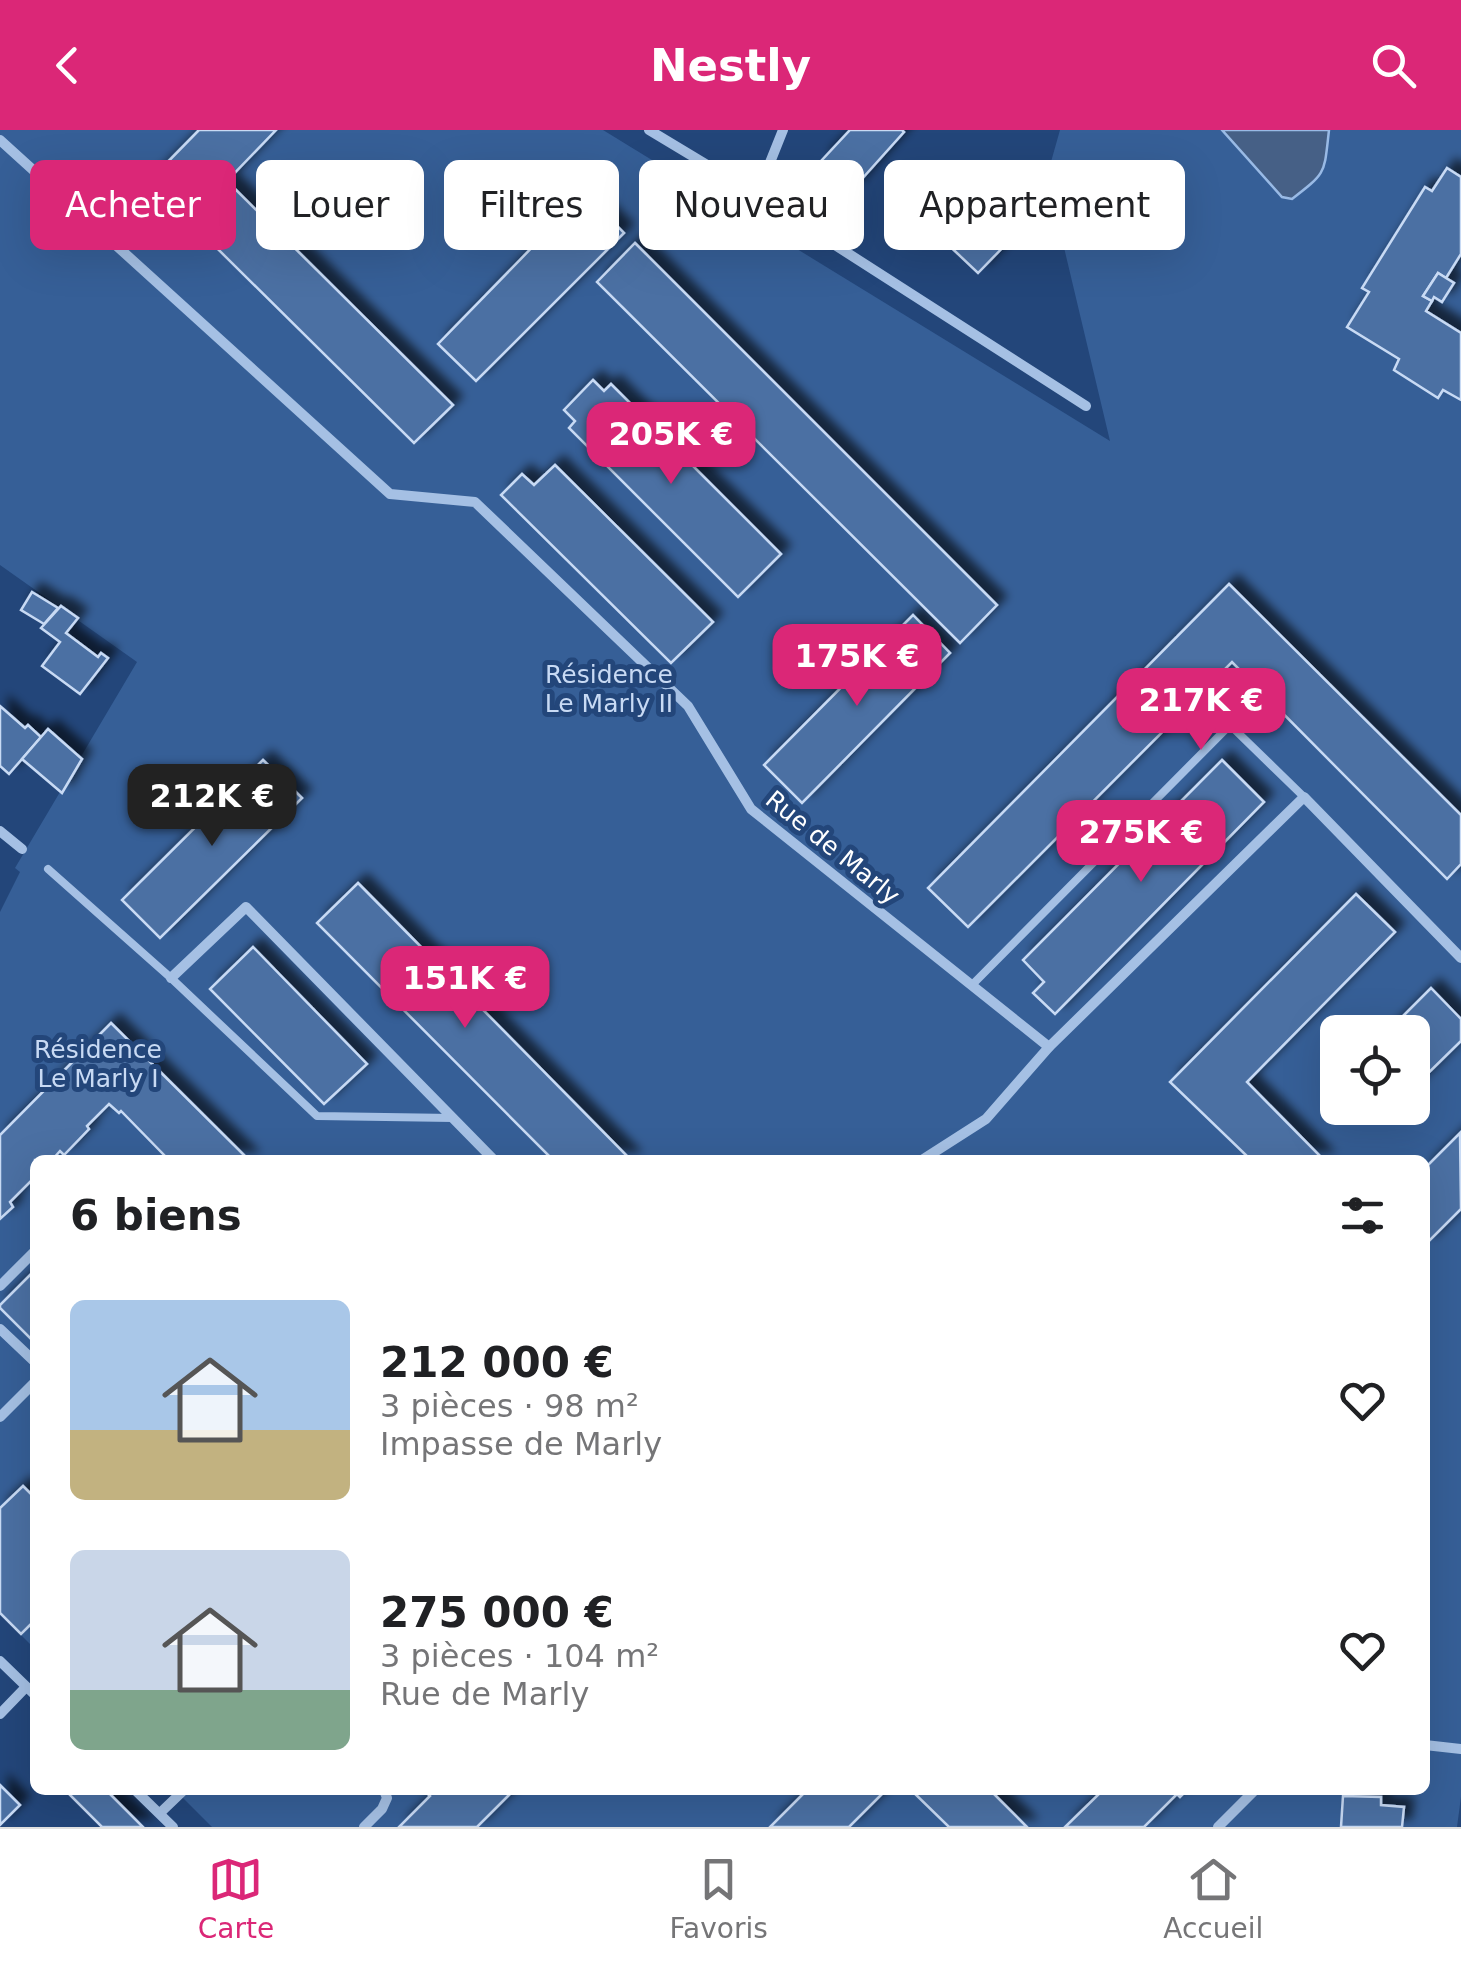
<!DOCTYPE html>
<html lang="fr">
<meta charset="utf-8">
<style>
body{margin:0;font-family:"DejaVu Sans",sans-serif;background:#f2f2f2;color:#202124;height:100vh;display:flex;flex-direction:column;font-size:38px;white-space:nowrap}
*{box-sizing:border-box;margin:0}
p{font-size:32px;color:#757577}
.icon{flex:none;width:55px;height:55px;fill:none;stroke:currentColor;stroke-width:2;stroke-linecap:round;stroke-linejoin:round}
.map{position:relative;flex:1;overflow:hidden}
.drawer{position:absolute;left:30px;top:1025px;width:1400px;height:640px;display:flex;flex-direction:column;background:#fff;border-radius:15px;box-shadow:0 10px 40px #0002}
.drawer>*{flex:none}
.guide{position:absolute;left:30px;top:30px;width:1402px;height:90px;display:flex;gap:20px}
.tools{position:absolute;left:1320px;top:885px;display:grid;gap:20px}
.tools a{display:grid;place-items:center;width:110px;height:110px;border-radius:15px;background:#fff;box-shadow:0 10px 40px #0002;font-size:50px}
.price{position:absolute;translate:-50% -85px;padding:0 22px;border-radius:20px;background:#db2777;color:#fff;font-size:32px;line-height:65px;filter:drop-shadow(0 2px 5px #0008)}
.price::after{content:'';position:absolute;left:50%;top:60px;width:30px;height:22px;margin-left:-15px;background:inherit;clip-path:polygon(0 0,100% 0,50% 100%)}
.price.active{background:#222;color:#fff}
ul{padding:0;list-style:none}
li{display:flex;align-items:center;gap:30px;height:250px;padding:0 40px}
li span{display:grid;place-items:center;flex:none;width:280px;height:200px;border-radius:15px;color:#555}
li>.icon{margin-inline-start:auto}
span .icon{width:120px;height:120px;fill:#fffc;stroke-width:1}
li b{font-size:42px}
h2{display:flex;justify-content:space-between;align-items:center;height:120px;padding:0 40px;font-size:42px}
.pill{padding:0 35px;border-radius:15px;background:#fff;box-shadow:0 10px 40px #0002;font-size:35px;line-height:90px}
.pill.active{background:#db2777;color:#fff}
header{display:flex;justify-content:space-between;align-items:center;height:130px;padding:0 40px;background:#db2777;color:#fff;font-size:45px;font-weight:600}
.menu{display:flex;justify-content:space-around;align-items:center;height:140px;border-top:2px solid #e0e0e0;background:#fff;font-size:28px;color:#757577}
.menu a{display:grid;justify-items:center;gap:5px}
.menu .active{color:#db2777}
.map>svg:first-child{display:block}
.green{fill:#365f97;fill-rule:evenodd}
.water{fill:#466086;stroke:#99bae5;stroke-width:2.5}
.building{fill:#4b70a3;stroke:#c8daf4;stroke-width:2.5;filter:url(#shadow)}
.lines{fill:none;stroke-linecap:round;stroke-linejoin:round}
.service{stroke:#a5c0e4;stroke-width:8}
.minor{stroke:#a5c0e4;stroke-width:10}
.labels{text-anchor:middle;stroke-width:10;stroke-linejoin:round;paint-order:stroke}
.park-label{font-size:25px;fill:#c8daf4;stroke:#23467a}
.street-label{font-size:25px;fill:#fff;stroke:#23467a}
</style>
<header><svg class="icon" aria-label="back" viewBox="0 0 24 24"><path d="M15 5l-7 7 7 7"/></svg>Nestly<svg class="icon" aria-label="search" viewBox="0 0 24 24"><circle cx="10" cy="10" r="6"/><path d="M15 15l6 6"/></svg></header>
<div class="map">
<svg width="1461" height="1697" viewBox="0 0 1461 1697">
<defs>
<filter id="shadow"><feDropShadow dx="9" dy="-9" stdDeviation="5" flood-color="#0009"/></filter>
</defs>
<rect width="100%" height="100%" fill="#23467a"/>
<path class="green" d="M0,0H603L1110,311L1047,46L1060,0H1461V1667L1457,1697H212L175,1660H1425V1030H35V1519L0,1484V782L20,742L15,738L137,532L0,435ZM1338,902H1412V978H1338Z"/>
<path class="water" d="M1222,0H1329C1324,44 1327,42 1292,69L1282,67Z"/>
<g class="building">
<polygon points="199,0 276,0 227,51 453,275 414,313 149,51"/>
<polygon points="850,0 902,0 904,2 852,60 822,30"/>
<polygon points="1447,38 1461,47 1461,124 1446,148 1438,143 1423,166 1432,171 1426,181 1461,203 1461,270 1443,260 1438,268 1394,240 1399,229 1347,197 1369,162 1362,158 1425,57 1432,61"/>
<polygon points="950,60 968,77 970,75 1009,111 978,143 940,107 943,103 925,86"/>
<polygon points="585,63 624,103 476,251 438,214"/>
<polygon points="635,113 997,475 960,513 597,152"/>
<polygon points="1438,143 1454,153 1442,172 1434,167 1432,171 1423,166"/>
<polygon points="593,250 604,261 611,254 781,424 738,467 569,298 575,291 564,280"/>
<polygon points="555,335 713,492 671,533 501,365 522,344 534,355"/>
<polygon points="1229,454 1461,685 1461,734 1447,749 1232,532 968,797 928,758"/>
<polygon points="32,462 58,478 44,494 21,480"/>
<polygon points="61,476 78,488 66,503 98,527 101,523 108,528 80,564 42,536 60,512 41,498"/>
<polygon points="913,485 950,523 802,673 764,635"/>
<polygon points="0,576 25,598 28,595 41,607 9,644 0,636"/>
<polygon points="48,599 82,629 62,663 22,629"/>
<polygon points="263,630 302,668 160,808 122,770"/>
<polygon points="1222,630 1264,672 1055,884 1033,863 1044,852 1023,830"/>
<polygon points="358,753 631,1030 553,1030 317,793"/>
<polygon points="1356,764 1395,802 1247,952 1324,1030 1251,1030 1170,952"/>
<polygon points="253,817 367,934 324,974 210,859"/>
<polygon points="1431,858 1461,889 1461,911 1412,959 1412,902 1387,902"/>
<polygon points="111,893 249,1030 169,1030 121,981 119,983 109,974 87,996 89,999 64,1025 60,1021 52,1030 35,1030 35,1047 10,1072 13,1077 0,1089 0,1005"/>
<polygon points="1460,1003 1461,1079 1425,1115 1425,1038"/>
<polygon points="35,1140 35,1213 0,1178 0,1175"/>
<polygon points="23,1356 35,1368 35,1497 31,1494 21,1504 0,1483 0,1378"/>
<polygon points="0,1655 20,1675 0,1695"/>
<polygon points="71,1660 106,1660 143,1697 102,1697 68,1663"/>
<polygon points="424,1660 508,1660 511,1663 477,1697 399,1697 430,1666"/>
<polygon points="807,1660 886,1660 849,1697 770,1697"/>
<polygon points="911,1660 990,1660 1027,1697 949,1697"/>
<polygon points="1103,1660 1187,1660 1180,1667 1177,1664 1144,1697 1065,1697"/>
<polygon points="1343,1666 1381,1667 1381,1675 1404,1677 1402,1697 1341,1697"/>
</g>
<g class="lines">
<g class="service">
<polyline points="48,739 171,848 317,986 453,988"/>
<polyline points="972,855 1230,595 1304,667"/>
</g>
<g class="minor">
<polyline points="649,0 757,65 1086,276"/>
<polyline points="0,10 390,364 475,372 688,576 751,679 1049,917"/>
<polyline points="757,65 783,0"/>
<polyline points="0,701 22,719"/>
<polyline points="171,848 246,777 494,1030"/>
<polyline points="922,1030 986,989 1049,917 1304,667 1461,828"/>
<polyline points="0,1156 35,1121"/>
<polyline points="0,1199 35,1232"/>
<polyline points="0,1287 35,1252"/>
<polyline points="0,1531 35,1565"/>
<polyline points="0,1584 26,1557"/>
<polyline points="1425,1615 1461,1619"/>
<polyline points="135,1660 173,1697"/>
<polyline points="160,1683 184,1660"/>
<polyline points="364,1697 382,1679 387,1668 384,1660"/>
<polyline points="1218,1697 1255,1660"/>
</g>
</g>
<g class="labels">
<g class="park-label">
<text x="609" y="553">Résidence<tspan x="609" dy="29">Le Marly II</tspan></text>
<text x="98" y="928">Résidence<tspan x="98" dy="29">Le Marly I</tspan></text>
</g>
<g class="street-label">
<text transform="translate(833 717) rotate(39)" y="9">Rue de Marly</text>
</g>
</g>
</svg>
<div class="tools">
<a><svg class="icon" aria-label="locate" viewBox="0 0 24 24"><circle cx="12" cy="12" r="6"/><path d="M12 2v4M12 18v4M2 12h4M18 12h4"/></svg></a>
</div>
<b class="price" style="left:671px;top:357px">205K €</b>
<b class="price" style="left:857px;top:579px">175K €</b>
<b class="price" style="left:1201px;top:623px">217K €</b>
<b class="price active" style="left:212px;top:719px">212K €</b>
<b class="price" style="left:1141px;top:755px">275K €</b>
<b class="price" style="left:465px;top:901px">151K €</b>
<div class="guide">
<a class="pill active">Acheter</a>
<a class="pill">Louer</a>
<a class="pill">Filtres</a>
<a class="pill">Nouveau</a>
<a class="pill">Appartement</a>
</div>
<section class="drawer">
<h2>6 biens<svg class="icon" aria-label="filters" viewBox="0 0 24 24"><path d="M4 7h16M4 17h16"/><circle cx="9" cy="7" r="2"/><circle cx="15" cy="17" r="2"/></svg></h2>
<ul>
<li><span style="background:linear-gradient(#a9c7e8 65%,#c2b280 0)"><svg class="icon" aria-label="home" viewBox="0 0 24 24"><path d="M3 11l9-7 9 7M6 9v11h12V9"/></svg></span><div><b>212 000 €</b><p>3 pièces · 98 m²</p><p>Impasse de Marly</p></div><svg class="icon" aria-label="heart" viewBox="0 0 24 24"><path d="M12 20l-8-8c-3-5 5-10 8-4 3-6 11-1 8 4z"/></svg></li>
<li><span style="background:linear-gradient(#c9d6e8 70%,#7fa58c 0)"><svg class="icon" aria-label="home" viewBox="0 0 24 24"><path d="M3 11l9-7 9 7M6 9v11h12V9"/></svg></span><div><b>275 000 €</b><p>3 pièces · 104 m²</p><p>Rue de Marly</p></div><svg class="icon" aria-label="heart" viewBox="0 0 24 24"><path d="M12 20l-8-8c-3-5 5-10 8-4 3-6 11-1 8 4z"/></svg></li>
</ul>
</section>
</div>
<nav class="menu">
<a class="active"><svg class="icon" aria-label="map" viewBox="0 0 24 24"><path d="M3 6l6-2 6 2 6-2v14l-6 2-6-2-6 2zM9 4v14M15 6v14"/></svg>Carte</a>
<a><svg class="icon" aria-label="saved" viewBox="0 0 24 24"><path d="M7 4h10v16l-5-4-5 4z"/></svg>Favoris</a>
<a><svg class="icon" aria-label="home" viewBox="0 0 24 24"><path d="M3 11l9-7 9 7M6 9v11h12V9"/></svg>Accueil</a>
</nav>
